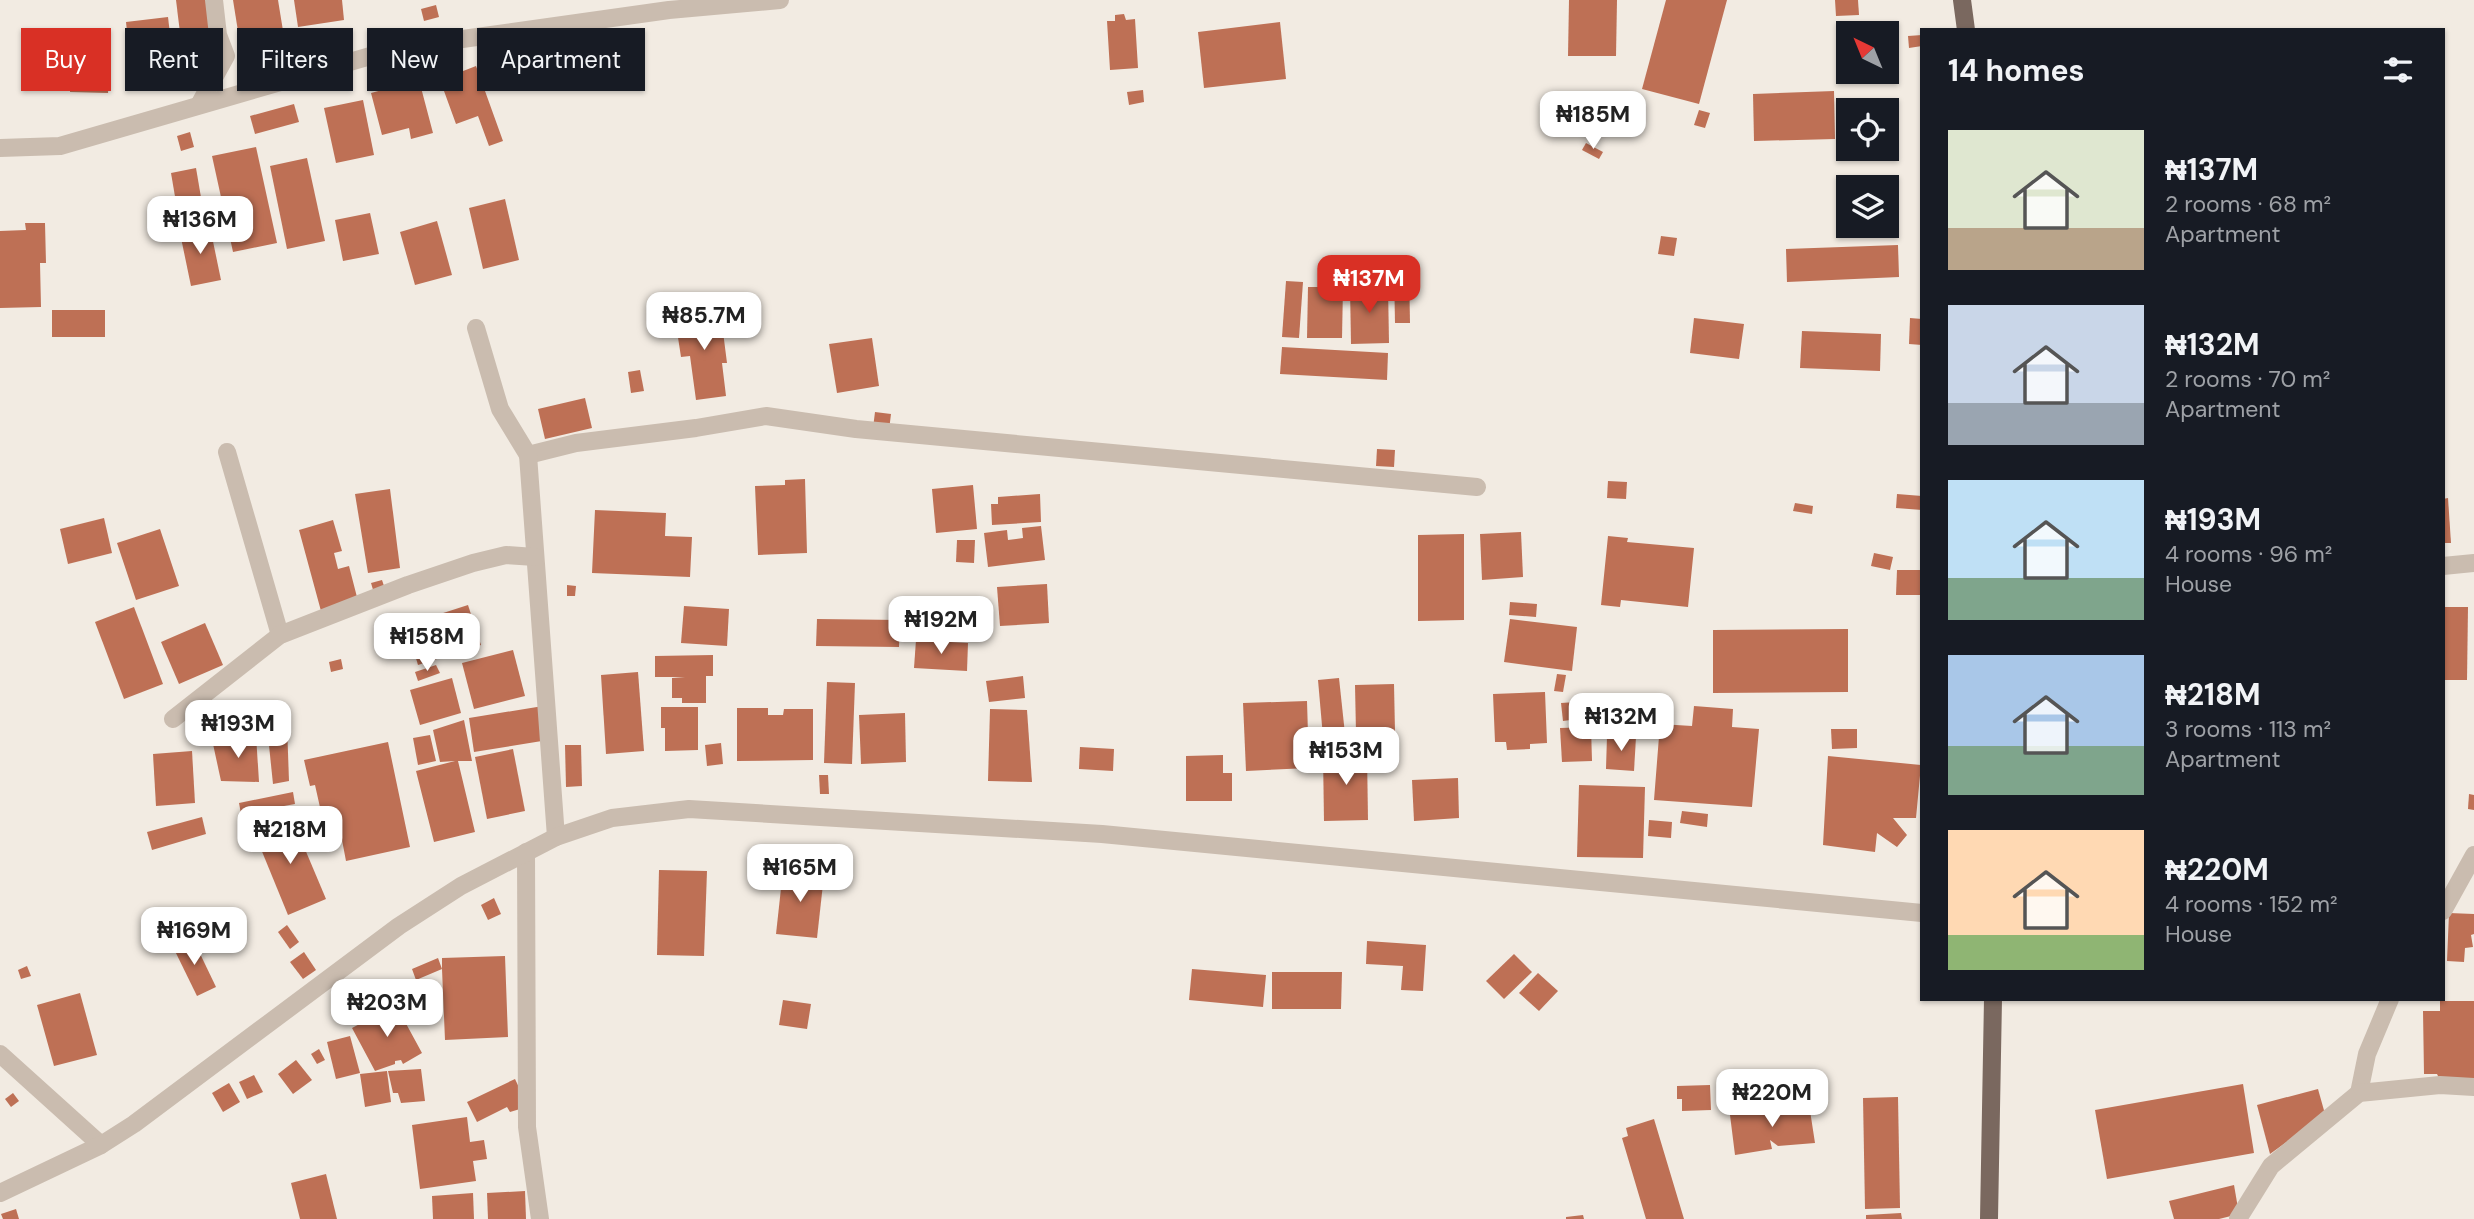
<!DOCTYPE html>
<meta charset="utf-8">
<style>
body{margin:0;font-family:"DM Sans",sans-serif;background:#20242c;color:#f1f3f6;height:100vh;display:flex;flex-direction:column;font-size:26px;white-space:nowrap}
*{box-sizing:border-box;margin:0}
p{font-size:23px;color:#9ea1a6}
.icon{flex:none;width:38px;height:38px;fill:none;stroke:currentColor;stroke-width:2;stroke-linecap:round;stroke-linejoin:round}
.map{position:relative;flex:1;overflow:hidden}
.sheet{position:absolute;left:1920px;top:28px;width:525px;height:973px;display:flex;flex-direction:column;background:#171b24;border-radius:0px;box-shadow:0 2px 5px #0004}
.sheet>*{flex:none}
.guide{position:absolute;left:21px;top:28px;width:665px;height:63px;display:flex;gap:14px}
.needle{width:46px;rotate:317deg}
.tools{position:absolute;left:1836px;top:21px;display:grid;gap:14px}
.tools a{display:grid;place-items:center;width:63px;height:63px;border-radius:0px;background:#171b24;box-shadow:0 2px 5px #0004;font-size:35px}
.price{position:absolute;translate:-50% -60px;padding:0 16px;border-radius:14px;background:#fff;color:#222;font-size:23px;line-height:46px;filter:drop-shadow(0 2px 4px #0008)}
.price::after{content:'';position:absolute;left:50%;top:42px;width:21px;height:16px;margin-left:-10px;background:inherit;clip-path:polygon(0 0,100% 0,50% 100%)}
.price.selected{background:#d93025;color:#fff}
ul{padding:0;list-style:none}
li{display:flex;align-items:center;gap:21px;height:175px;padding:0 28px}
li span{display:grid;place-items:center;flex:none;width:196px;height:140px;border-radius:0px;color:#555}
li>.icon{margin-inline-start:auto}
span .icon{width:84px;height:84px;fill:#fffc;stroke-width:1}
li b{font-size:30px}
h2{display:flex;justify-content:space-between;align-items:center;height:84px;padding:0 28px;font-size:30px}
.chip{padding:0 24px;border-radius:0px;background:#171b24;box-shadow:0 2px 5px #0004;font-size:24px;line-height:63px}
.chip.selected{background:#d93025;color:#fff}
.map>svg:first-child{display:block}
.building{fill:#be7055}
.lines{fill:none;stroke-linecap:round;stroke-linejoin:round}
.minor{stroke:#cabcaf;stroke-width:18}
.major{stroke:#7a685f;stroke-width:18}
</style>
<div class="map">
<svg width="2474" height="1219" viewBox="0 0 2474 1219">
<rect width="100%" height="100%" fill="#f2ebe2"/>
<g class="building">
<polygon points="176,0 212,0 216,37 181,41"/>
<polygon points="233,0 278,0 285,43 241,50"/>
<polygon points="294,0 342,0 344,20 298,27"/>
<polygon points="1569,0 1617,0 1616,56 1568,56"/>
<polygon points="1666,0 1727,0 1699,104 1642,89"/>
<polygon points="1835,0 1858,0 1859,15 1836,16"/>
<polygon points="436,5 439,17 424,21 421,9"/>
<polygon points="1124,14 1126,20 1135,19 1138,68 1110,70 1107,21 1115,21 1115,15"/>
<polygon points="168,17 175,76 132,80 126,22"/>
<polygon points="1280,22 1286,79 1204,88 1198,32"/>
<polygon points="1922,35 1922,46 1909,48 1908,36"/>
<polygon points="72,41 110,42 108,93 70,92"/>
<polygon points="476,66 503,141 489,146 478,116 456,124 440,80"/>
<polygon points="419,80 433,133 411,139 409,128 382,135 371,93"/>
<polygon points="1143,90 1144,102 1129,105 1127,92"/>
<polygon points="1834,91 1835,139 1754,141 1753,94"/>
<polygon points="363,100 374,155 336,163 324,108"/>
<polygon points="294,104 299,122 255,134 250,116"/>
<polygon points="1699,110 1710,113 1705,128 1694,125"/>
<polygon points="190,132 194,147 181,151 177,136"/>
<polygon points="1586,143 1603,152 1599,159 1582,150"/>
<polygon points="256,147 277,243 233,252 212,156"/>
<polygon points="307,158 325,241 287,249 270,166"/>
<polygon points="196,168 204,215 179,220 171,173"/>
<polygon points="505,199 519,260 483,269 469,208"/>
<polygon points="370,213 379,254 343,261 335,220"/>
<polygon points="437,221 452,275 415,285 400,232"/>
<polygon points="25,223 45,223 46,263 40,263 41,307 0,308 0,231 26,230"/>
<polygon points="210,227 221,280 191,286 180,233"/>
<polygon points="1661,236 1677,238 1674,256 1658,254"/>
<polygon points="1898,245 1899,277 1787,282 1786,249"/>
<polygon points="1394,270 1409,270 1410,323 1395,323"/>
<polygon points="1286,281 1303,282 1299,338 1282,337"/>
<polygon points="1388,286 1389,343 1351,344 1350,287"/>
<polygon points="1308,287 1343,287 1342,338 1307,338"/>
<polygon points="698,302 703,312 688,320 721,316 727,363 722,363 726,396 696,400 690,356 681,357 677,331 686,330 680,312"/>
<rect x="52" y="310" width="53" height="27"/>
<polygon points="1694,318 1744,324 1739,359 1690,353"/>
<polygon points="1910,318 1922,319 1922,345 1909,344"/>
<polygon points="1802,331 1881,334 1880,371 1800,368"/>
<polygon points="872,338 879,386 837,393 829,344"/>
<polygon points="1282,347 1388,353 1387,380 1280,374"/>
<polygon points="640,370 644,391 631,393 628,372"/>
<polygon points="585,398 592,428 545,439 538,409"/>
<polygon points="875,412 891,414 889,430 873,428"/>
<polygon points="1377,449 1395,450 1394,467 1376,466"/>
<polygon points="805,479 807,553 758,555 755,486 785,485 785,480"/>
<polygon points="1608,481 1627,482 1626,499 1607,498"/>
<polygon points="973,485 977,529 936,533 932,489"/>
<polygon points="390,489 400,568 368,573 355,494"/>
<polygon points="1040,494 1041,522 992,525 991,504 998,504 998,497"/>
<polygon points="1897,494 1922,496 1922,510 1896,508"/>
<polygon points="2448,498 2451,543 2443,543 2443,499"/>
<polygon points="1795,503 1813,506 1812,514 1793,511"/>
<polygon points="595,510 666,513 665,536 692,537 690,577 592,573"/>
<polygon points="104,518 112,553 68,564 60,529"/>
<polygon points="333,520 342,551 334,553 338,569 349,566 358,601 321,611 299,530"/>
<polygon points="1041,526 1045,560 988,567 984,533 1007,530 1008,540 1023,538 1022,528"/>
<polygon points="160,529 179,586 136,600 117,543"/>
<polygon points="1521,532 1523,577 1482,580 1480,534"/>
<polygon points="1464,534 1464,620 1418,621 1418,535"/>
<polygon points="1608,536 1628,538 1627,542 1694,548 1688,607 1621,600 1620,607 1601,605"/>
<polygon points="957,540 975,540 974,563 956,562"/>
<polygon points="1874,553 1893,557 1890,570 1871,566"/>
<polygon points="1897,570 1922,570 1922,595 1896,595"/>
<polygon points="382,580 385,589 374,593 371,583"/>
<polygon points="1047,584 1049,623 1000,626 997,587"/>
<polygon points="567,585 576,586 575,596 567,596"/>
<polygon points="1510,602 1537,604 1536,617 1509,615"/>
<polygon points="468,605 481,645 418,665 406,625"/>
<polygon points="684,606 729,609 727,646 681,643"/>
<polygon points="134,607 163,684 124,699 95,622"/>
<polygon points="2443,607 2468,607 2467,680 2443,680"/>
<polygon points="817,619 900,620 899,647 816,646"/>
<polygon points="1510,619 1577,627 1572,671 1504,662"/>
<polygon points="205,623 223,665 179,684 161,642"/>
<polygon points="1848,629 1848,692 1713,693 1713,630"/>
<polygon points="916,640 968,643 967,671 914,668"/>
<polygon points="513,650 525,696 474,709 462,663"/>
<polygon points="713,655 713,676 706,676 706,703 682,703 682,698 672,698 672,678 685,677 655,677 655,656"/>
<polygon points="341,659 343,669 331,672 329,662"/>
<polygon points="436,665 440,673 418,681 415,672"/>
<polygon points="638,672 644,751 606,754 601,675"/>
<polygon points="1557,674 1566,675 1563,692 1554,691"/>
<polygon points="1023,676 1025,698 989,702 986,681"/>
<polygon points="452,678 461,713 420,725 410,690"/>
<polygon points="1339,678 1345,734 1323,737 1318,680"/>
<polygon points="827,682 855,683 852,764 824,763"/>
<polygon points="1394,684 1395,732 1356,733 1355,685"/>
<polygon points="1545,692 1547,743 1530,744 1530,749 1507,750 1506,742 1495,742 1493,694"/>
<polygon points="1307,701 1309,768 1246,771 1243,703"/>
<polygon points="1576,702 1578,719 1563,721 1561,703"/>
<polygon points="543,706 548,740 474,752 469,718"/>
<polygon points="1694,706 1733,709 1732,727 1759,729 1752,807 1654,800 1660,724 1692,726"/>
<polygon points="661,707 698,707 698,750 665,751 665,728 661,728"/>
<polygon points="737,708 768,708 768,715 783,715 784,709 813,709 813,760 737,761"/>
<polygon points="990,709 1027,710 1032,782 988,781"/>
<polygon points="905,713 906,762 861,764 859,715"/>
<polygon points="464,720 472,761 458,761 475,832 434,842 416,771 455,761 440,762 433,730"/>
<polygon points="287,725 289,781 273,784 267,726"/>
<polygon points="1591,727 1592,761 1562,762 1560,728"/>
<polygon points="1831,729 1857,729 1857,748 1832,749"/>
<polygon points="256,735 259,782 221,781 213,744"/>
<polygon points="430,735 436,761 418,765 413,738"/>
<polygon points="1607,736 1636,737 1634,771 1606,769"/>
<polygon points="388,742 410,847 346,861 342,840 328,843 315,785 310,786 304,760"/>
<polygon points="721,743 723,764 707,766 705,745"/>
<polygon points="565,745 581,745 582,786 566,787"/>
<polygon points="1080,747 1114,749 1113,771 1079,769"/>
<polygon points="513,749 525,811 487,819 475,757"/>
<polygon points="192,751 195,803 156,806 153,754"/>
<polygon points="1367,753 1368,820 1324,821 1323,754"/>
<polygon points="1223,755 1223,773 1232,773 1232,801 1186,801 1186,756"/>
<polygon points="1828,756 1921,765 1916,818 1893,818 1907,835 1897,847 1877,833 1875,852 1823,845"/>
<polygon points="819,775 828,775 829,794 820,794"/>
<polygon points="1458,778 1459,818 1414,821 1412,780"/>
<polygon points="1579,785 1645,787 1643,858 1577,857"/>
<polygon points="293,792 295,804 241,814 239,803"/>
<polygon points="2469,794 2474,795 2474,810 2468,809"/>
<polygon points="1682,811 1708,814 1707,827 1680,823"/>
<polygon points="291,816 326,899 288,915 254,832"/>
<polygon points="202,817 206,834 152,850 147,832"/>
<polygon points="1649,820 1672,822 1671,838 1648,836"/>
<polygon points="659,870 707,871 704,956 657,955"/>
<polygon points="783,870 824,875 817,938 776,934"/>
<polygon points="494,898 501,914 488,920 481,905"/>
<polygon points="2449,913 2474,914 2474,934 2471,935 2473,947 2465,948 2464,962 2447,961"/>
<polygon points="287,925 299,942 290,949 278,932"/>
<polygon points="192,937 216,987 197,996 173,947"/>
<polygon points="1367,941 1426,945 1423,991 1401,990 1403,966 1366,964"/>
<polygon points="304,952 316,970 303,979 290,962"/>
<polygon points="1514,954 1532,972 1504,999 1486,981"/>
<polygon points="505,956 508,1037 445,1040 442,969 416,980 412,969 438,958 442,969 442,958"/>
<polygon points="27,966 31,976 21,979 18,970"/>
<polygon points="1192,969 1266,975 1263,1007 1189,1000"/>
<polygon points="1272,972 1342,972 1341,1009 1272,1009"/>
<polygon points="1538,973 1558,991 1539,1011 1519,993"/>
<polygon points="80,993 97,1055 54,1066 37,1005"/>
<polygon points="783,1000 811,1004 807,1029 779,1025"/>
<polygon points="2440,1001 2474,1001 2474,1079 2440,1080 2437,1074 2424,1074 2423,1011 2440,1011"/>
<polygon points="386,1007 390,1010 397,1007 422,1053 403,1064 401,1060 395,1061 395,1064 375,1071 352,1028 369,1019 367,1016"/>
<polygon points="350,1036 360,1073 336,1079 327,1042"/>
<polygon points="319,1049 325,1060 317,1064 311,1054"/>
<polygon points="296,1060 312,1080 293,1094 278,1074"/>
<polygon points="421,1069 425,1101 401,1103 398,1093 393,1093 388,1071"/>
<polygon points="387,1071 391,1102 365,1107 360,1074"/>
<polygon points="254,1075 263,1092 247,1099 239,1082"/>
<polygon points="515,1079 524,1098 520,1109 510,1112 507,1107 477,1122 467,1102"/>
<polygon points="229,1083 240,1102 223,1112 212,1093"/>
<polygon points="2243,1084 2254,1153 2107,1179 2095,1110"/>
<polygon points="1710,1085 1711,1110 1682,1111 1682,1099 1677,1099 1677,1086"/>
<polygon points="2318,1089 2325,1114 2270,1154 2257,1105"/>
<polygon points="13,1093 19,1101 11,1107 5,1099"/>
<polygon points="1898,1097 1900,1208 1865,1209 1863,1098"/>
<polygon points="1809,1104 1815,1143 1778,1146 1770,1140 1772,1149 1735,1155 1730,1115"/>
<polygon points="467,1117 470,1142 484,1140 487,1159 473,1161 476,1181 420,1189 412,1125"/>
<polygon points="1654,1119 1684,1219 1646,1219 1622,1138 1628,1136 1626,1128"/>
<polygon points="326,1174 337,1219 300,1219 291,1183"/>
<polygon points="2234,1185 2239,1214 2219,1219 2174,1219 2169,1201"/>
<polygon points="525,1191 526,1219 488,1219 487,1193"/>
<polygon points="473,1193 474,1219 433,1219 432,1196"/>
<polygon points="16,1209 19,1219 3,1219 1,1214"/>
<polygon points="1901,1213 1902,1219 1866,1219 1866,1215"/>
<polygon points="1583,1215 1584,1219 1566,1219 1566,1217"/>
</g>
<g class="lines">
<g class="minor">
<polyline points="199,105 226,56 218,35 214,0"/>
<polyline points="0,148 60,146 398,48 669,10 780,0"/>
<polyline points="476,328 500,409 528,455 576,443 696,428 766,416 856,429 1477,487"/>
<polyline points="227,452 280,635"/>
<polyline points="528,455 556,837"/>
<polyline points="2443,566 2474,563"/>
<polyline points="173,719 280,635 408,585 473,563 506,555 535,557"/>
<polyline points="526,852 527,1127 540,1219"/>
<polyline points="2443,911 2474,855"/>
<polyline points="0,1054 101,1145"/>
<polyline points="2359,1093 2367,1054 2390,999"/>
<polyline points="0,1193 101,1145 134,1124 399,926 461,886 556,837 612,818 689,809 1102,834 1922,913"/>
<polyline points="2238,1219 2271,1166 2359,1093 2440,1085 2474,1087"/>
</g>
<g class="major">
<polyline points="1962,0 1966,30"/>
<polyline points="1989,1219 1993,999"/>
</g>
</g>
</svg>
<div class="tools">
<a><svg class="needle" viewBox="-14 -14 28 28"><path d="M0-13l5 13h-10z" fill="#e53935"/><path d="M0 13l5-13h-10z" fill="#9ea1a6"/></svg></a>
<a><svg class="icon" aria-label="locate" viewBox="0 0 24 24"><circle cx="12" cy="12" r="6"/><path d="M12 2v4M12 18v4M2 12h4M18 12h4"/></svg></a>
<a><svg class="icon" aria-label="layers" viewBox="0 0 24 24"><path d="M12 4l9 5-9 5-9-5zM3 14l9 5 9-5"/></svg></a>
</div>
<b class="price" style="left:1593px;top:151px">₦185M</b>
<b class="price" style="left:200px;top:256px">₦136M</b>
<b class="price selected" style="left:1369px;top:315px">₦137M</b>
<b class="price" style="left:704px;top:352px">₦85.7M</b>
<b class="price" style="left:941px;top:656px">₦192M</b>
<b class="price" style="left:427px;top:673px">₦158M</b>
<b class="price" style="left:1621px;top:753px">₦132M</b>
<b class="price" style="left:238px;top:760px">₦193M</b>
<b class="price" style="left:1346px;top:787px">₦153M</b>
<b class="price" style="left:290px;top:866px">₦218M</b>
<b class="price" style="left:800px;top:904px">₦165M</b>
<b class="price" style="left:194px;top:967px">₦169M</b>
<b class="price" style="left:387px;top:1039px">₦203M</b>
<b class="price" style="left:1772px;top:1129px">₦220M</b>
<div class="guide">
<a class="chip selected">Buy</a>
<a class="chip">Rent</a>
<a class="chip">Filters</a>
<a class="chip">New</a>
<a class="chip">Apartment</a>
</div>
<section class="sheet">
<h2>14 homes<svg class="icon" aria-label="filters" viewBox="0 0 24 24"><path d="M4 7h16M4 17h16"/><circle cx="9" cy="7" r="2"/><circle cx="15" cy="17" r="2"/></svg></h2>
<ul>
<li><span style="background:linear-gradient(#dfe7d0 70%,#b9a48a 0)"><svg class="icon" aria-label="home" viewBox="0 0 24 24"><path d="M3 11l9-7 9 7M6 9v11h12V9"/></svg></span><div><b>₦137M</b><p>2 rooms · 68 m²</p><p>Apartment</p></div></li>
<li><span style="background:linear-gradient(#c9d6e8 70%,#9aa5b1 0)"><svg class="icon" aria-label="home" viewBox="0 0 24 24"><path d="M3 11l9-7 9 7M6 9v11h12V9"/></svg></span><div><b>₦132M</b><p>2 rooms · 70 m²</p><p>Apartment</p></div></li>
<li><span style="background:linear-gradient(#bfe0f5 70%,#7fa58c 0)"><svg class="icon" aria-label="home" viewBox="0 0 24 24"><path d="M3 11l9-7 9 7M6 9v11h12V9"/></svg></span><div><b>₦193M</b><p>4 rooms · 96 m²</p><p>House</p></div></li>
<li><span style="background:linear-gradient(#a9c7e8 65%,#7fa58c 0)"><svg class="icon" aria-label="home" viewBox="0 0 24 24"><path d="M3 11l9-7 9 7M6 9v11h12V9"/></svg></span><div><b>₦218M</b><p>3 rooms · 113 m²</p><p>Apartment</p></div></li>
<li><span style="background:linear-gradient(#ffd9b3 75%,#8fb573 0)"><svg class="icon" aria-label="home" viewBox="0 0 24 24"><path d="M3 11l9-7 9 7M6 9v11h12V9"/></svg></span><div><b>₦220M</b><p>4 rooms · 152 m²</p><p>House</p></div></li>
</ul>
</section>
</div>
